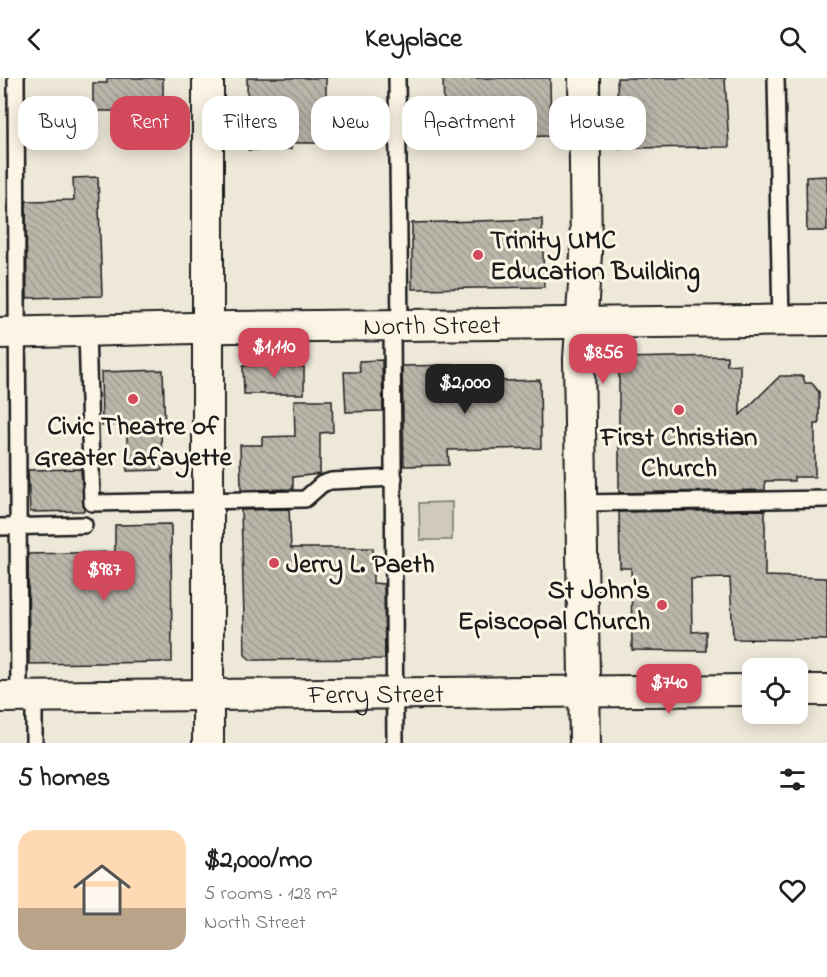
<!DOCTYPE html>
<meta charset="utf-8">
<style>
body{margin:0;font-family:"Indie Flower",sans-serif;background:#f6f6f6;color:#222;height:100vh;display:flex;flex-direction:column;font-size:22px;white-space:nowrap}
*{box-sizing:border-box;margin:0}
p{font-size:20px;color:#767676}
.icon{flex:none;width:33px;height:33px;fill:none;stroke:currentColor;stroke-width:2;stroke-linecap:round;stroke-linejoin:round}
.map{position:relative;height:665px;overflow:hidden}
.drawer{display:flex;flex-direction:column;background:#fff;flex:1}
.drawer>*{flex:none}
.top-card{position:absolute;left:18px;top:18px;width:792px;height:54px;display:flex;gap:12px}
.buttons{position:absolute;left:742px;top:580px;display:grid;gap:12px}
.buttons a{display:grid;place-items:center;width:66px;height:66px;border-radius:12px;background:#fff;box-shadow:0 3px 15px #0003;font-size:30px}
.price{position:absolute;translate:-50% -51px;padding:0 14px;border-radius:12px;background:#d1495b;color:#fff;font-size:20px;line-height:39px;filter:drop-shadow(0 2px 3px #0008)}
.price::after{content:'';position:absolute;left:50%;top:36px;width:18px;height:14px;margin-left:-9px;background:inherit;clip-path:polygon(0 0,100% 0,50% 100%)}
.price.current{background:#222;color:#fff}
ul{padding:0;list-style:none}
li{display:flex;align-items:center;gap:18px;height:150px;padding:0 18px}
li+li{border-top:2px solid #e0e0e0}
li span{display:grid;place-items:center;flex:none;width:168px;height:120px;border-radius:18px;color:#555}
li>.icon{margin-inline-start:auto}
span .icon{width:72px;height:72px;fill:#fffc;stroke-width:1}
li b{font-size:26px}
h2{display:flex;justify-content:space-between;align-items:center;height:72px;padding:0 18px;font-size:26px}
.pill{padding:0 21px;border-radius:18px;background:#fff;box-shadow:0 3px 15px #0003;font-size:21px;line-height:54px}
.pill.current{background:#d1495b;color:#fff}
header{display:flex;justify-content:space-between;align-items:center;height:78px;padding:0 18px;background:#fff;font-size:27px;font-weight:700}
.map>svg:first-child{display:block}
.green{fill:#cfcabd;stroke:#76736c;stroke-width:1.5}
.building{fill:url(#building-back-hatch);stroke:#1c1c1c;stroke-width:1.5}
.lines{fill:none;stroke-linecap:round;stroke-linejoin:round}
.service-casing{stroke:#1c1c1c;stroke-width:20}
.minor-casing{stroke:#1c1c1c;stroke-width:34}
.service{stroke:#fcf5e5;stroke-width:15}
.minor{stroke:#fcf5e5;stroke-width:30}
.poi-dot{fill:#d1495b;stroke:#fcf5e5;stroke-width:2}
.labels{text-anchor:middle;stroke-width:6;stroke-linejoin:round;paint-order:stroke}
.poi-label{font-size:27px;font-weight:bold;fill:#1c1c1c;stroke:#fcf5e5;text-anchor:start}
.street-label{font-size:27px;fill:#1c1c1c;stroke:#fcf5e5}
</style>
<header><svg class="icon" aria-label="back" viewBox="0 0 24 24"><path d="M15 5l-7 7 7 7"/></svg>Keyplace<svg class="icon" aria-label="search" viewBox="0 0 24 24"><circle cx="10" cy="10" r="6"/><path d="M15 15l6 6"/></svg></header>
<div class="map">
<svg width="827" height="665" viewBox="0 0 827 665">
<defs>
<pattern id="building-back-hatch" width="6" height="6" patternUnits="userSpaceOnUse" patternTransform="scale(1.5)"><rect width="6" height="6" fill="#bab6aa"/><path d="M-1 5l2 2M0 0l6 6M5-1l2 2" fill="none" stroke="#9f9c92"/></pattern>
</defs>
<rect width="100%" height="100%" fill="#eee8d9"/>
<filter id="ink" filterUnits="userSpaceOnUse"><feTurbulence type="fractalNoise" baseFrequency=".0167" numOctaves="2"/><feDisplacementMap in="SourceGraphic" scale="12" xChannelSelector="R" yChannelSelector="G"/><feConvolveMatrix kernelMatrix="1 2 1 2 8 2 1 2 1" color-interpolation-filters="sRGB"/></filter>
<g filter="url(#ink)">
<polygon class="green" points="452,424 452,462 420,462 419,425"/>
<g class="building">
<polygon points="107,0 163,0 163,33 93,33 93,5 107,5"/>
<polygon points="247,0 326,0 326,34 320,34 320,65 291,65 291,71 248,72"/>
<polygon points="443,0 550,0 551,58 475,60 475,32 444,33"/>
<polygon points="617,0 725,0 729,69 619,70"/>
<polygon points="827,98 827,153 807,153 806,99"/>
<polygon points="98,99 102,218 27,220 26,123 74,122 73,100"/>
<polygon points="542,141 544,209 412,211 412,145"/>
<polygon points="727,278 727,287 740,286 740,337 780,298 803,298 805,305 812,305 819,314 819,346 815,346 815,399 794,399 794,403 765,403 765,412 619,415 619,280"/>
<polygon points="382,282 383,333 346,334 344,294 360,294 359,283"/>
<polygon points="268,284 289,284 289,289 304,289 304,316 244,316 243,288 268,288"/>
<polygon points="457,287 457,304 540,302 541,370 448,372 449,387 404,388 402,288"/>
<polygon points="163,292 165,352 161,352 162,392 127,393 127,354 119,354 119,347 102,348 101,294"/>
<polygon points="294,322 332,322 333,354 320,355 320,396 293,399 293,411 241,412 240,367 262,367 262,359 295,358"/>
<polygon points="81,391 84,433 30,434 28,392"/>
<polygon points="289,431 291,470 373,470 373,505 384,506 385,581 251,582 245,577 241,432"/>
<polygon points="765,432 765,498 827,500 827,562 733,561 730,500 691,501 692,554 706,553 706,573 632,572 631,490 620,490 619,434"/>
<polygon points="171,446 172,584 29,586 28,476 115,474 115,447"/>
</g>
<g class="lines">
<defs>
<g id="service">
<polyline points="16,0 19,619"/>
<polyline points="397,0 400,247"/>
<polyline points="776,0 781,243"/>
<polyline points="392,247 395,665"/>
<polyline points="87,253 92,425 305,421 322,406 331,403 394,400"/>
<polyline points="582,425 827,421"/>
<polyline points="0,449 84,447"/>
<polyline points="34,665 34,619"/>
</g>
<g id="minor">
<polyline points="208,0 208,665"/>
<polyline points="584,0 586,176 579,281 585,665"/>
<path id="s1" d="M0,255L232,249L827,242"/>
<polyline points="798,612 827,612"/>
<path id="s2" d="M0,619L753,612"/>
</g>
</defs>
<use href="#service" class="service-casing"/>
<use href="#minor" class="minor-casing"/>
<use href="#service" class="service"/>
<use href="#minor" class="minor"/>
</g>
</g>
<g class="poi-dot">
<circle cx="478" cy="177" r="6"/>
<circle cx="133" cy="321" r="6"/>
<circle cx="679" cy="332" r="6"/>
<circle cx="274" cy="485" r="6"/>
<circle cx="662" cy="527" r="6"/>
</g>
<g class="labels">
<g class="poi-label">
<text x="490" y="170">Trinity UMC<tspan x="490" dy="31">Education Building</tspan></text>
<text x="133" y="356" text-anchor="middle">Civic Theatre of<tspan x="133" dy="31">Greater Lafayette</tspan></text>
<text x="679" y="367" text-anchor="middle">First Christian<tspan x="679" dy="31">Church</tspan></text>
<text x="286" y="494">Jerry L. Paeth</text>
<text x="650" y="520" text-anchor="end">St John's<tspan x="650" dy="31">Episcopal Church</tspan></text>
</g>
<g class="street-label">
<text dy="9" stroke="none"><textPath href="#s1" startOffset="432">North Street</textPath></text>
<text dy="9" stroke="none"><textPath href="#s2" startOffset="376">Ferry Street</textPath></text>
</g>
</g>
</svg>
<div class="buttons">
<a><svg class="icon" aria-label="locate" viewBox="0 0 24 24"><circle cx="12" cy="12" r="6"/><path d="M12 2v4M12 18v4M2 12h4M18 12h4"/></svg></a>
</div>
<b class="price" style="left:274px;top:301px">$1,110</b>
<b class="price" style="left:603px;top:307px">$856</b>
<b class="price current" style="left:465px;top:337px">$2,000</b>
<b class="price" style="left:104px;top:524px">$987</b>
<b class="price" style="left:669px;top:637px">$740</b>
<div class="top-card">
<a class="pill">Buy</a>
<a class="pill current">Rent</a>
<a class="pill">Filters</a>
<a class="pill">New</a>
<a class="pill">Apartment</a>
<a class="pill">House</a>
</div>
</div>
<section class="drawer">
<h2>5 homes<svg class="icon" aria-label="filters" viewBox="0 0 24 24"><path d="M4 7h16M4 17h16"/><circle cx="9" cy="7" r="2"/><circle cx="15" cy="17" r="2"/></svg></h2>
<ul>
<li><span style="background:linear-gradient(#ffd9b3 65%,#b9a48a 0)"><svg class="icon" aria-label="home" viewBox="0 0 24 24"><path d="M3 11l9-7 9 7M6 9v11h12V9"/></svg></span><div><b>$2,000/mo</b><p>5 rooms · 128 m²</p><p>North Street</p></div><svg class="icon" aria-label="heart" viewBox="0 0 24 24"><path d="M12 20l-8-8c-3-5 5-10 8-4 3-6 11-1 8 4z"/></svg></li>
</ul>
</section>
